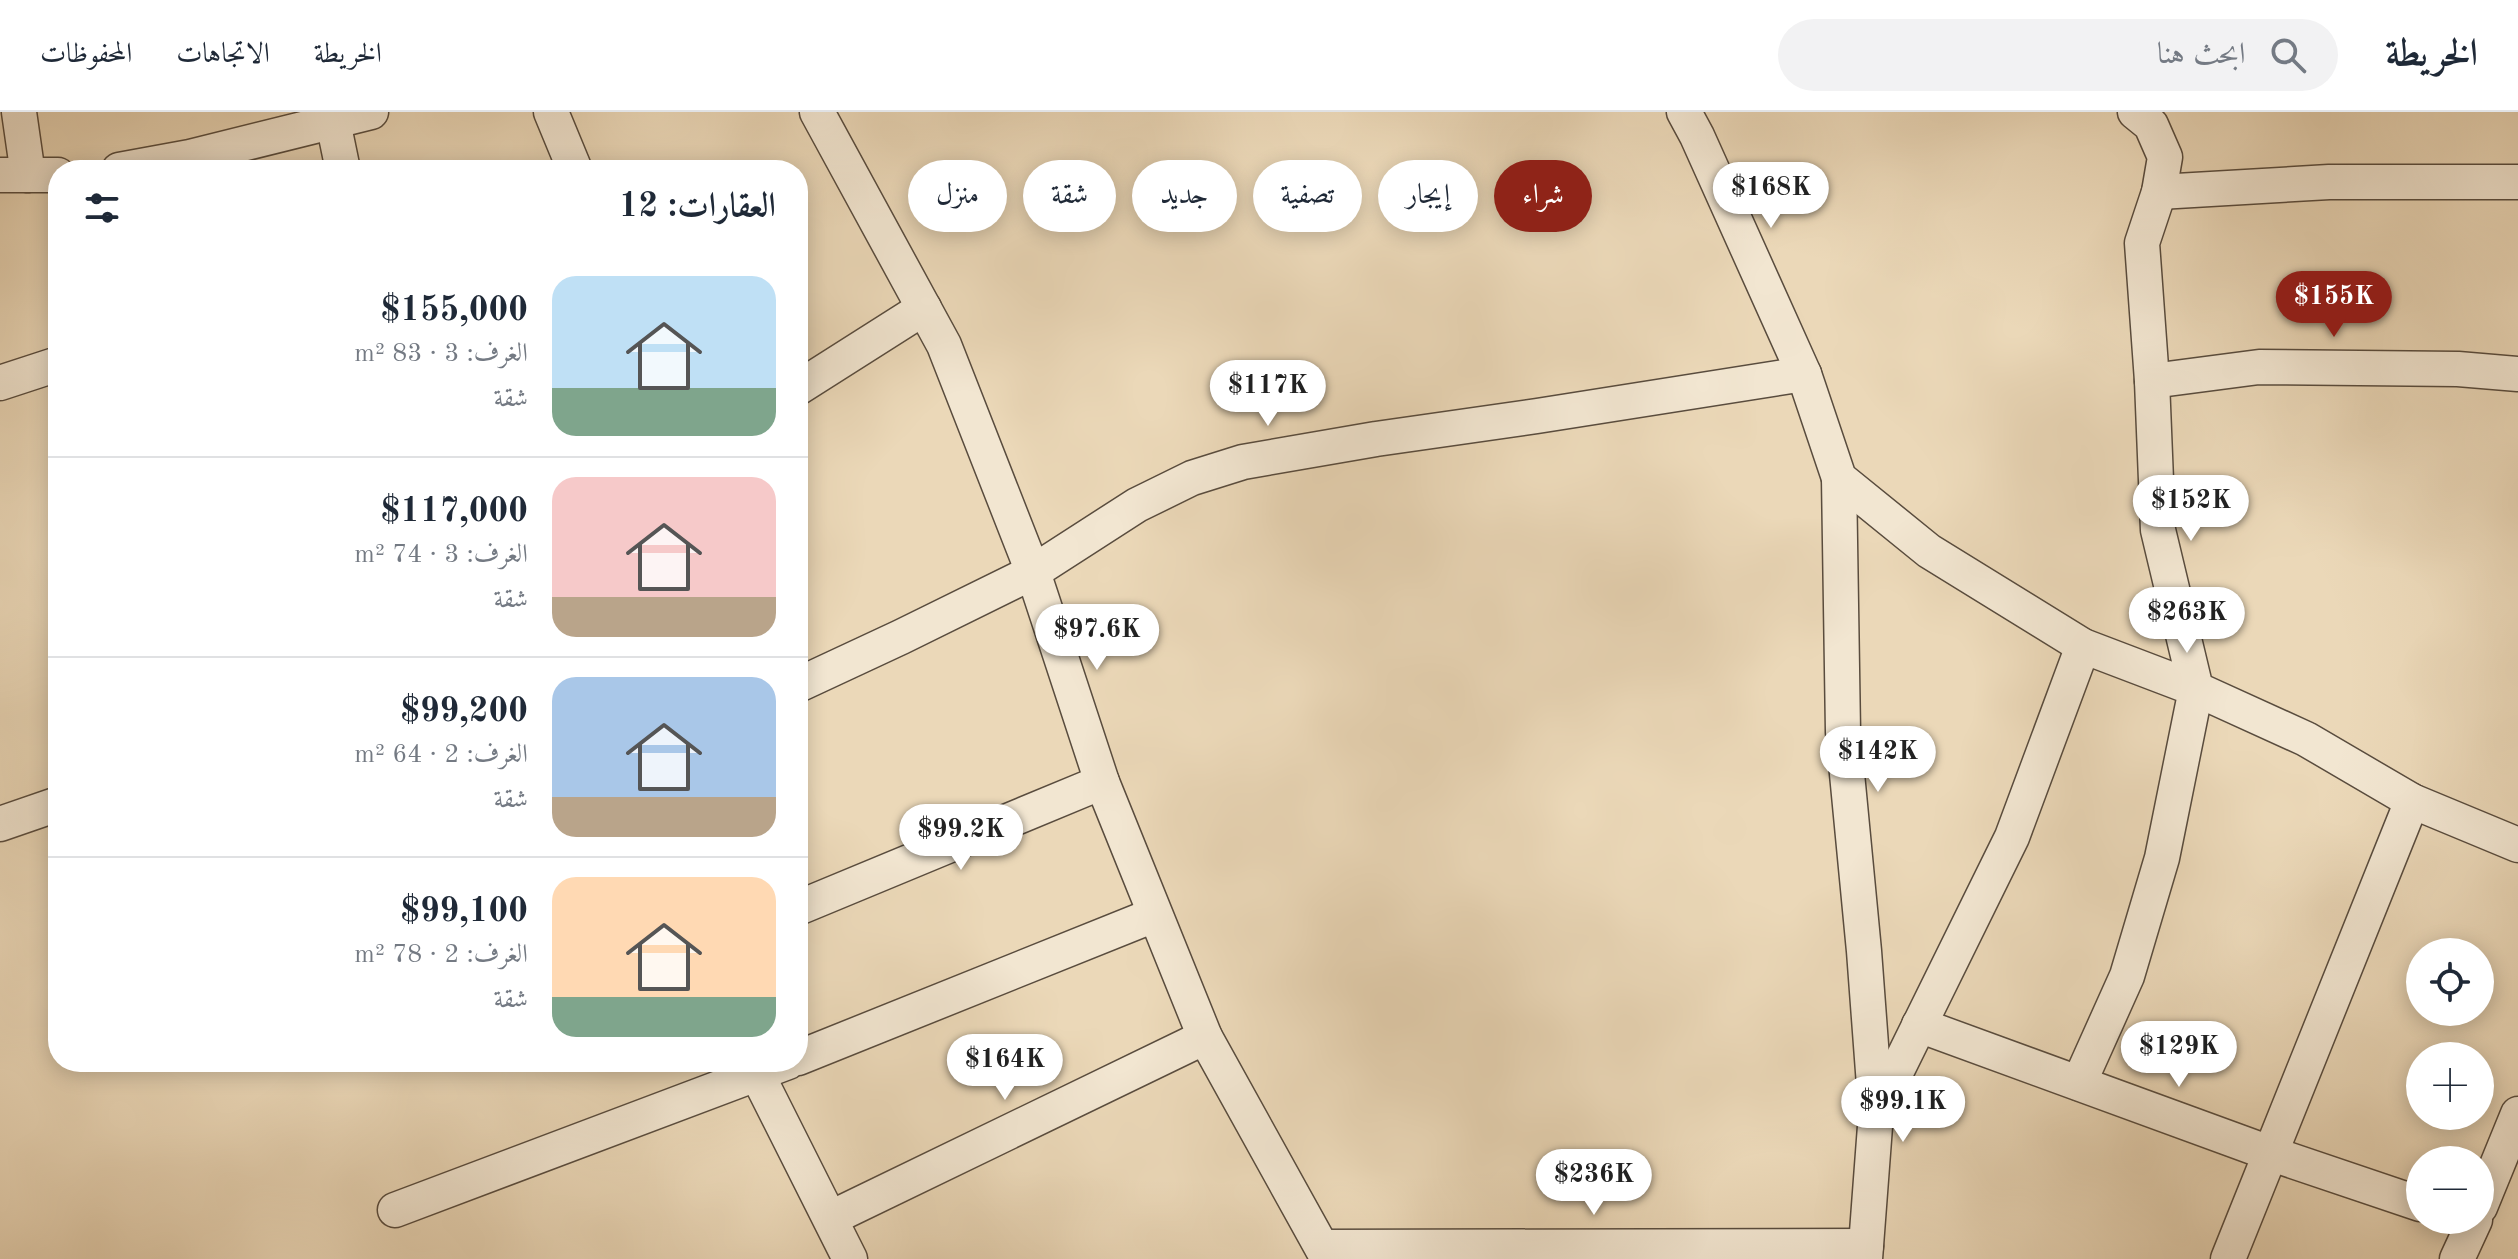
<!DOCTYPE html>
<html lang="ar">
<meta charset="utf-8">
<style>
body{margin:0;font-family:"Old Standard TT",Amiri,serif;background:#f2f2f3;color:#1f2937;direction:rtl;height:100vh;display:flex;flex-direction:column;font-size:30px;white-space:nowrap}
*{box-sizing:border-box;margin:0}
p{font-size:26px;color:#747a83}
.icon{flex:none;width:44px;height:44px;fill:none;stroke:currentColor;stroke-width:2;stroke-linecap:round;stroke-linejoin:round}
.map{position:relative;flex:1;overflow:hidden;direction:ltr}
.sheet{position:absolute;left:48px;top:48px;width:760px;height:912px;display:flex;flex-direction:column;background:#fff;border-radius:32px;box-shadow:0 4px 20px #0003;direction:rtl}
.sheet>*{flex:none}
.top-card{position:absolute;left:832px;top:48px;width:760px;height:72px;direction:rtl;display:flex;gap:16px}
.fabs{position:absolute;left:2406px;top:826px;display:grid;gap:16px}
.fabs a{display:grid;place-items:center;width:88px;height:88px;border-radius:50%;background:#fff;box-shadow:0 4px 20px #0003;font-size:40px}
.price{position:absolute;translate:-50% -68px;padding:0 18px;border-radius:28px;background:#fff;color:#222;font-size:26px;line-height:52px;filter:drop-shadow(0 2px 4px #0008)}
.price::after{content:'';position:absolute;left:50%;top:48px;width:24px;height:18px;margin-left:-12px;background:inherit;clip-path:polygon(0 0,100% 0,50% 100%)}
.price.current{background:#8f2418;color:#fff}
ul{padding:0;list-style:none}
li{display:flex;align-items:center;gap:24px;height:200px;padding:0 32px}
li+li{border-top:2px solid #e0e1e3}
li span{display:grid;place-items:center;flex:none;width:224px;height:160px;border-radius:24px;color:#555}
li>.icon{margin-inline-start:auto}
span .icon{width:96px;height:96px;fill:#fffc;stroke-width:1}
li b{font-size:34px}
h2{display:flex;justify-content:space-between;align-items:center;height:96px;padding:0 32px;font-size:34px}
.tag{padding:0 28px;border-radius:36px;background:#fff;box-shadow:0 4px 20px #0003;font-size:28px;line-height:72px}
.tag.current{background:#8f2418;color:#fff}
header{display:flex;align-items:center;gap:48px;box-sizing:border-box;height:112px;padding:0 40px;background:#fff;border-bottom:2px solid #e0e1e3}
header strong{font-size:38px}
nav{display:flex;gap:44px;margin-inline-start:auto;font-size:28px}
.search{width:560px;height:72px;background:#f2f2f3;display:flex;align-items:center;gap:20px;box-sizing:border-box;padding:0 28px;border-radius:44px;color:#747a83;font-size:30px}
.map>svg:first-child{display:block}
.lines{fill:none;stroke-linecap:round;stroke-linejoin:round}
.street-casing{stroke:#594c3e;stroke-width:37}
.street{stroke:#f2e6d1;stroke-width:34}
</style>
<header>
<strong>الخريطة</strong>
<div class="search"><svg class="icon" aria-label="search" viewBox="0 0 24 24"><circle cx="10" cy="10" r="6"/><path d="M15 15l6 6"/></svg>ابحث هنا</div>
<nav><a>الخريطة</a><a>الاتجاهات</a><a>المحفوظات</a></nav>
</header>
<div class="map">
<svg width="2518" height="1147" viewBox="0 0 2518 1147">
<rect width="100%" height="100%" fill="#ebd8b8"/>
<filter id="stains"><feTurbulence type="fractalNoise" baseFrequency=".0025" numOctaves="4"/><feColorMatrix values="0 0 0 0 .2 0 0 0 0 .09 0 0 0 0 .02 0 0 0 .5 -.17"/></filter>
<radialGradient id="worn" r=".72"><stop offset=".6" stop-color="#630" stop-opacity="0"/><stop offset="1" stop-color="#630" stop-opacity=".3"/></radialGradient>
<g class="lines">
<defs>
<g id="street">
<polyline points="19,0 28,63"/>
<polyline points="331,0 343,58"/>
<polyline points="551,0 575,58"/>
<polyline points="817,0 944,233 1033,460 1102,670 1205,925 1328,1147"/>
<polyline points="1684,0 1697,24 1804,262 1839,366 1929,439 2083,534 2196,577 2162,746 2127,864 2079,971"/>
<polyline points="2135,0 2151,13 2165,45 2159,80 2142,131 2152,269 2158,418 2196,577 2306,627 2412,689 2518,733"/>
<polyline points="119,58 190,45 371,0"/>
<polyline points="0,63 58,63"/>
<polyline points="2159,80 2329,70 2518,70"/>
<polyline points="2152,269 2259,255 2458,257 2518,262"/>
<polyline points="0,271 58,252"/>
<polyline points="798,276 924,196"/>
<polyline points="1839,366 1843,620 1864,839 1876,1000"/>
<polyline points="798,573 901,525 1033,460 1137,393 1192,366 1243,350 1376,327 1537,304 1804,262"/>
<polyline points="0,712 58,692"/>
<polyline points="798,796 1102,670"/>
<polyline points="1919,913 2272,1042 2420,1092"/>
<polyline points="798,946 1154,803"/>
<polyline points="751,950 850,1147"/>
<polyline points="2480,1095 2518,1002"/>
<polyline points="395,1098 788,950"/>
<polyline points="831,1106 1205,925"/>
<polyline points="1322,1135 1866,1134"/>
<polyline points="1865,1147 1876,1001 2012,725 2083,534"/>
<polyline points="2228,1147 2412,689"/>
<polyline points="2457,1147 2475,1108"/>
</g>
</defs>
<use href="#street" class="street-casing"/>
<use href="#street" class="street"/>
</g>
<rect width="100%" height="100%" filter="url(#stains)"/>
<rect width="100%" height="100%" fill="url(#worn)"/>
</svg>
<div class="fabs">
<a><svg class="icon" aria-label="locate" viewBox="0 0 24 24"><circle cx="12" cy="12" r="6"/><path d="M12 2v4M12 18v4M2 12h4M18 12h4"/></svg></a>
<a>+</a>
<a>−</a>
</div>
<b class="price" style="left:1771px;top:118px">$168K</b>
<b class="price current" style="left:2334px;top:227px">$155K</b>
<b class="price" style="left:1268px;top:316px">$117K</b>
<b class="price" style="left:2191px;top:431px">$152K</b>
<b class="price" style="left:2187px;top:543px">$263K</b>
<b class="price" style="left:1097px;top:560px">$97.6K</b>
<b class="price" style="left:1878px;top:682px">$142K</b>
<b class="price" style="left:961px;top:760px">$99.2K</b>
<b class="price" style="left:2179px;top:977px">$129K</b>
<b class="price" style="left:1005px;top:990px">$164K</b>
<b class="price" style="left:1903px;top:1032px">$99.1K</b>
<b class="price" style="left:1594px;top:1105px">$236K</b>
<div class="top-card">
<a class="tag current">شراء</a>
<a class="tag">إيجار</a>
<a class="tag">تصفية</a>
<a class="tag">جديد</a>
<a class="tag">شقة</a>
<a class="tag">منزل</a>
</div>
<section class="sheet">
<h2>العقارات: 12<svg class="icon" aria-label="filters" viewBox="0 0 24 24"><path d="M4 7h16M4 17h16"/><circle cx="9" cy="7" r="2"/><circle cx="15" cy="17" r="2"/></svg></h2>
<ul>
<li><span style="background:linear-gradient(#bfe0f5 70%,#7fa58c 0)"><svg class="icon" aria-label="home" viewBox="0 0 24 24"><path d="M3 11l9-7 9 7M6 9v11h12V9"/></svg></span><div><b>$155,000</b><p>الغرف: 3 · 83 m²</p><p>شقة</p></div></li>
<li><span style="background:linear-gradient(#f6c9c9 75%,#b9a48a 0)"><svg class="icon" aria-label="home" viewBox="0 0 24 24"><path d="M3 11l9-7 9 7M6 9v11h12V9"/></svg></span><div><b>$117,000</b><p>الغرف: 3 · 74 m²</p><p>شقة</p></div></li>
<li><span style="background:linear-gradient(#a9c7e8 75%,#b9a48a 0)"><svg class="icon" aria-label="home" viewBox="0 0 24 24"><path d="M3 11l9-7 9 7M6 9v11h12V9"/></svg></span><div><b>$99,200</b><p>الغرف: 2 · 64 m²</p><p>شقة</p></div></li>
<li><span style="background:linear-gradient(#ffd9b3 75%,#7fa58c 0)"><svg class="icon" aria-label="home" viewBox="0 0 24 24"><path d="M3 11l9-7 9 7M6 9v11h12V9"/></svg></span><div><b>$99,100</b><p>الغرف: 2 · 78 m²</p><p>شقة</p></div></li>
</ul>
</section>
</div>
